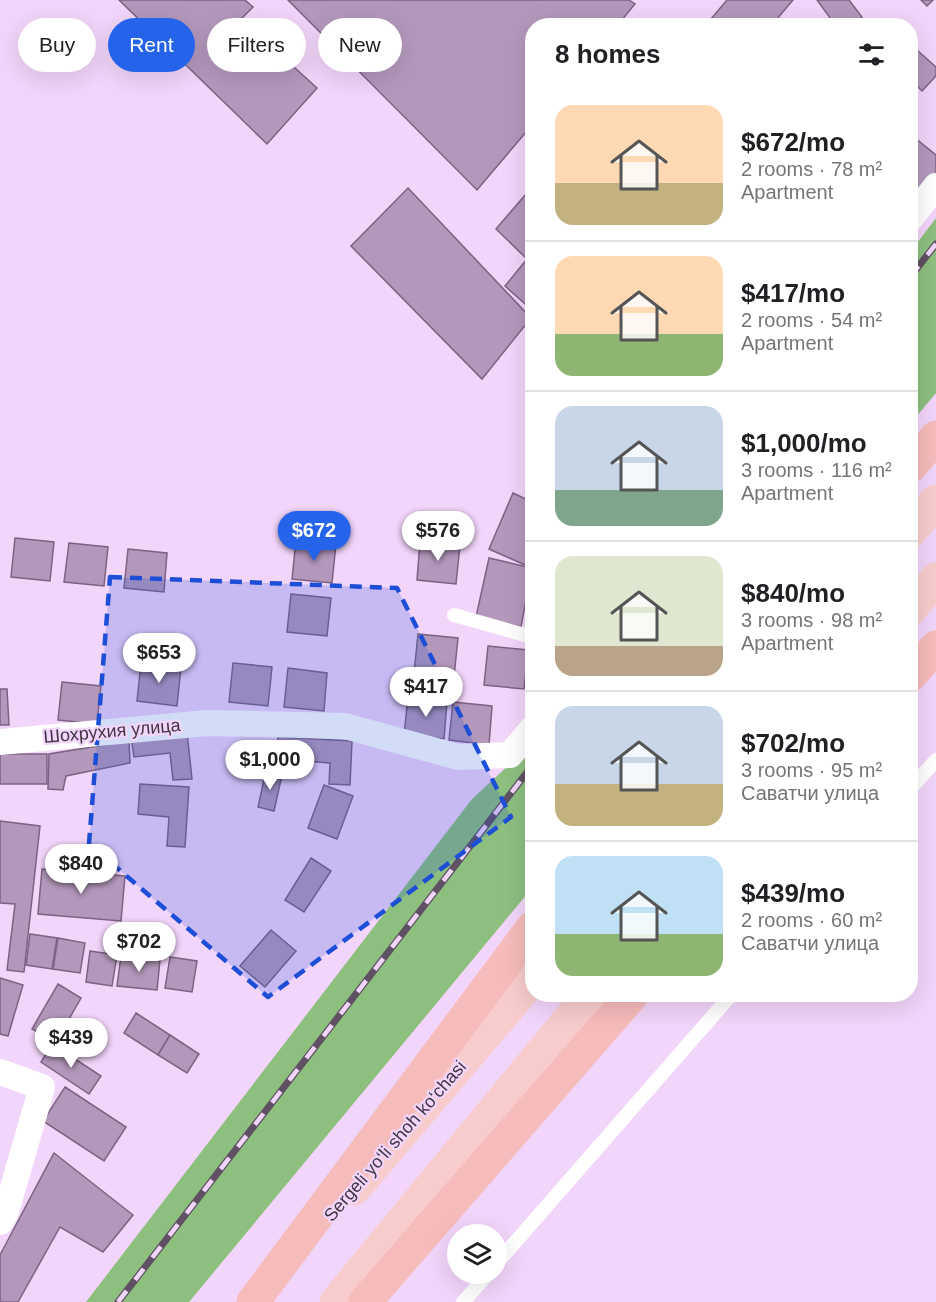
<!DOCTYPE html>
<meta charset="utf-8">
<style>
body{margin:0;font-family:Helvetica,sans-serif;background:#f6f6f6;color:#202124;height:100vh;display:flex;flex-direction:column;font-size:22px;white-space:nowrap}
*{box-sizing:border-box;margin:0}
p{font-size:20px;color:#757577}
.icon{flex:none;width:33px;height:33px;fill:none;stroke:currentColor;stroke-width:2;stroke-linecap:round;stroke-linejoin:round}
.map{position:relative;flex:1;overflow:hidden}
.drawer{position:absolute;left:525px;top:18px;width:393px;height:984px;display:flex;flex-direction:column;background:#fff;border-radius:24px;box-shadow:0 6px 24px #0002}
.drawer>*{flex:none}
.banner{position:absolute;left:18px;top:18px;width:417px;height:54px;display:flex;gap:12px}
.tools{position:absolute;left:447px;top:1224px;display:grid;gap:12px}
.tools a{display:grid;place-items:center;width:60px;height:60px;border-radius:50%;background:#fff;box-shadow:0 6px 24px #0002;font-size:30px}
.price{position:absolute;translate:-50% -51px;padding:0 14px;border-radius:21px;background:#fff;color:#222;font-size:20px;line-height:39px;filter:drop-shadow(0 2px 3px #0008)}
.price::after{content:'';position:absolute;left:50%;top:36px;width:18px;height:14px;margin-left:-9px;background:inherit;clip-path:polygon(0 0,100% 0,50% 100%)}
.price.selected{background:#2563eb;color:#fff}
ul{padding:0;list-style:none}
li{display:flex;align-items:center;gap:18px;height:150px;padding:0 30px}
li+li{border-top:2px solid #e0e0e0}
li span{display:grid;place-items:center;flex:none;width:168px;height:120px;border-radius:18px;color:#555}
li>.icon{margin-inline-start:auto}
span .icon{width:72px;height:72px;fill:#fffc;stroke-width:1}
li b{font-size:26px}
h2{display:flex;justify-content:space-between;align-items:center;height:72px;padding:0 30px;font-size:26px}
.chip{padding:0 21px;border-radius:27px;background:#fff;box-shadow:0 6px 24px #0002;font-size:21px;line-height:54px}
.chip.selected{background:#2563eb;color:#fff}
.map>svg:first-child{display:block}
.green{fill:#8dbf7f}
.building{fill:#b398bb;stroke:#7c6283;stroke-width:1.5}
.lines{fill:none;stroke-linecap:round;stroke-linejoin:round}
.service{stroke:#fff;stroke-width:14}
.minor{stroke:#fff;stroke-width:26}
.primary{stroke:#f8cccc;stroke-width:33}
.trunk{stroke:#f6bbbb;stroke-width:33}
.rail-casing{stroke:#5f5163;stroke-width:7}
.rail{stroke:#f2d5fa;stroke-width:4.5;stroke-dasharray:14;stroke-linecap:butt}
.marked{fill:#1d4ed8;fill-opacity:0.2;stroke:#1d4ed8;stroke-width:4.5;stroke-dasharray:12 8;stroke-linejoin:round}
.labels{text-anchor:middle;stroke-width:4.5;stroke-linejoin:round;paint-order:stroke}
.street-label{font-size:18px;fill:#413544;stroke:#f2d5fa}
</style>
<div class="map">
<svg width="936" height="1302" viewBox="0 0 936 1302">
<rect width="100%" height="100%" fill="#f2d5fa"/>
<g class="green">
<polygon points="936,218 936,393 911,423 911,251"/>
<polygon points="532,739 532,888 189,1302 86,1302 472,799 521,754"/>
</g>
<g class="building">
<polygon points="119,0 245,0 253,7 241,19 317,88 267,144"/>
<polygon points="288,0 629,0 635,4 617,26 532,26 532,125 477,190"/>
<polygon points="727,0 793,0 771,26 705,26"/>
<polygon points="817,0 849,0 862,17 850,26 836,26"/>
<polygon points="921,0 933,0 927,6"/>
<polygon points="691,19 698,26 686,26"/>
<polygon points="910,44 936,67 936,76 922,91 910,79"/>
<polygon points="910,134 936,155 936,174 910,206"/>
<polygon points="532,187 532,310 505,286 527,259 496,229"/>
<polygon points="408,188 531,318 482,379 351,246"/>
<polygon points="513,493 532,502 532,547 525,565 489,549"/>
<polygon points="15,538 54,542 50,581 11,577"/>
<polygon points="296,540 336,544 332,583 292,579"/>
<polygon points="420,541 460,545 456,584 417,580"/>
<polygon points="69,543 108,547 104,586 64,582"/>
<polygon points="128,549 167,553 164,592 124,588"/>
<polygon points="489,558 532,568 521,627 476,617"/>
<polygon points="291,594 331,598 327,636 287,632"/>
<polygon points="418,634 458,638 454,677 414,673"/>
<polygon points="488,646 528,650 524,689 484,685"/>
<polygon points="141,663 181,667 177,706 137,701"/>
<polygon points="233,663 272,667 268,706 229,702"/>
<polygon points="288,668 327,673 324,711 284,707"/>
<polygon points="62,682 101,686 97,724 58,720"/>
<polygon points="0,689 7,689 9,725 0,725"/>
<polygon points="408,697 447,701 444,739 404,735"/>
<polygon points="453,702 492,706 489,745 449,740"/>
<polygon points="187,732 192,779 173,780 170,753 134,757 131,737"/>
<polygon points="278,737 352,741 350,785 329,784 330,763 277,759"/>
<polygon points="129,741 130,763 66,776 63,790 48,789 49,754"/>
<rect x="0" y="754" width="47" height="30"/>
<polygon points="266,771 282,775 274,811 258,807"/>
<polygon points="140,784 189,787 185,847 167,846 169,817 138,814"/>
<polygon points="324,785 353,796 337,839 308,828"/>
<polygon points="0,821 40,826 24,972 7,970 15,904 0,903"/>
<polygon points="311,858 331,871 304,912 285,900"/>
<polygon points="42,869 125,876 121,921 38,914"/>
<polygon points="271,930 296,951 265,987 240,966"/>
<polygon points="30,934 57,938 52,969 26,965"/>
<polygon points="58,938 85,943 80,973 53,969"/>
<polygon points="90,951 117,955 112,986 86,982"/>
<polygon points="121,956 160,960 157,990 117,986"/>
<polygon points="170,957 197,961 192,992 165,988"/>
<polygon points="0,978 23,985 8,1036 0,1034"/>
<polygon points="58,984 81,998 56,1042 32,1029"/>
<polygon points="136,1013 170,1035 158,1055 124,1033"/>
<polygon points="170,1035 199,1054 187,1073 158,1055"/>
<polygon points="52,1044 101,1076 89,1094 41,1062"/>
<polygon points="65,1087 126,1127 104,1161 43,1121"/>
<polygon points="54,1153 133,1215 103,1252 60,1227 18,1302 0,1302 0,1255"/>
</g>
<g class="lines">
<g class="service">
<polyline points="454,615 532,637"/>
<polyline points="910,789 936,760"/>
<polyline points="496,1264 732,994"/>
<polyline points="463,1302 488,1274"/>
</g>
<g class="minor">
<polyline points="910,219 936,186"/>
<polyline points="0,742 207,723 345,726 458,757 510,755 532,729"/>
<polyline points="0,1072 42,1087 6,1212 0,1222"/>
</g>
<g class="primary">
<polyline points="910,532 936,501"/>
<polyline points="910,610 936,579"/>
<polyline points="354,1189 532,980"/>
<polyline points="336,1302 590,994"/>
</g>
<g class="trunk">
<polyline points="910,467 936,437"/>
<polyline points="910,676 936,647"/>
<polyline points="253,1302 532,928"/>
<polyline points="365,1302 633,994"/>
</g>
<defs>
<g id="rail">
<polyline points="910,277 936,244"/>
<polyline points="118,1302 532,766"/>
</g>
</defs>
<use href="#rail" class="rail-casing"/>
<use href="#rail" class="rail"/>
</g>
<path class="marked" d="M110,577L397,588L511,817L268,997L89,844Z"/>
<g class="labels">
<g class="street-label">
<text transform="translate(112 731) rotate(-5)" y="6">Шохрухия улица</text>
<text transform="translate(395 1141) rotate(-49)" y="6">Sergeli yo‘li shoh ko‘chasi</text>
</g>
</g>
</svg>
<div class="tools">
<a><svg class="icon" aria-label="layers" viewBox="0 0 24 24"><path d="M12 4l9 5-9 5-9-5zM3 14l9 5 9-5"/></svg></a>
</div>
<b class="price selected" style="left:314px;top:562px">$672</b>
<b class="price" style="left:438px;top:562px">$576</b>
<b class="price" style="left:159px;top:684px">$653</b>
<b class="price" style="left:426px;top:718px">$417</b>
<b class="price" style="left:270px;top:791px">$1,000</b>
<b class="price" style="left:81px;top:895px">$840</b>
<b class="price" style="left:139px;top:973px">$702</b>
<b class="price" style="left:71px;top:1069px">$439</b>
<div class="banner">
<a class="chip">Buy</a>
<a class="chip selected">Rent</a>
<a class="chip">Filters</a>
<a class="chip">New</a>
</div>
<section class="drawer">
<h2>8 homes<svg class="icon" aria-label="filters" viewBox="0 0 24 24"><path d="M4 7h16M4 17h16"/><circle cx="9" cy="7" r="2"/><circle cx="15" cy="17" r="2"/></svg></h2>
<ul>
<li><span style="background:linear-gradient(#ffd9b3 65%,#c2b280 0)"><svg class="icon" aria-label="home" viewBox="0 0 24 24"><path d="M3 11l9-7 9 7M6 9v11h12V9"/></svg></span><div><b>$672/mo</b><p>2 rooms · 78 m²</p><p>Apartment</p></div></li>
<li><span style="background:linear-gradient(#ffd9b3 65%,#8fb573 0)"><svg class="icon" aria-label="home" viewBox="0 0 24 24"><path d="M3 11l9-7 9 7M6 9v11h12V9"/></svg></span><div><b>$417/mo</b><p>2 rooms · 54 m²</p><p>Apartment</p></div></li>
<li><span style="background:linear-gradient(#c9d6e8 70%,#7fa58c 0)"><svg class="icon" aria-label="home" viewBox="0 0 24 24"><path d="M3 11l9-7 9 7M6 9v11h12V9"/></svg></span><div><b>$1,000/mo</b><p>3 rooms · 116 m²</p><p>Apartment</p></div></li>
<li><span style="background:linear-gradient(#dfe7d0 75%,#b9a48a 0)"><svg class="icon" aria-label="home" viewBox="0 0 24 24"><path d="M3 11l9-7 9 7M6 9v11h12V9"/></svg></span><div><b>$840/mo</b><p>3 rooms · 98 m²</p><p>Apartment</p></div></li>
<li><span style="background:linear-gradient(#c9d6e8 65%,#c2b280 0)"><svg class="icon" aria-label="home" viewBox="0 0 24 24"><path d="M3 11l9-7 9 7M6 9v11h12V9"/></svg></span><div><b>$702/mo</b><p>3 rooms · 95 m²</p><p>Саватчи улица</p></div></li>
<li><span style="background:linear-gradient(#bfe0f5 65%,#8fb573 0)"><svg class="icon" aria-label="home" viewBox="0 0 24 24"><path d="M3 11l9-7 9 7M6 9v11h12V9"/></svg></span><div><b>$439/mo</b><p>2 rooms · 60 m²</p><p>Саватчи улица</p></div></li>
</ul>
</section>
</div>
